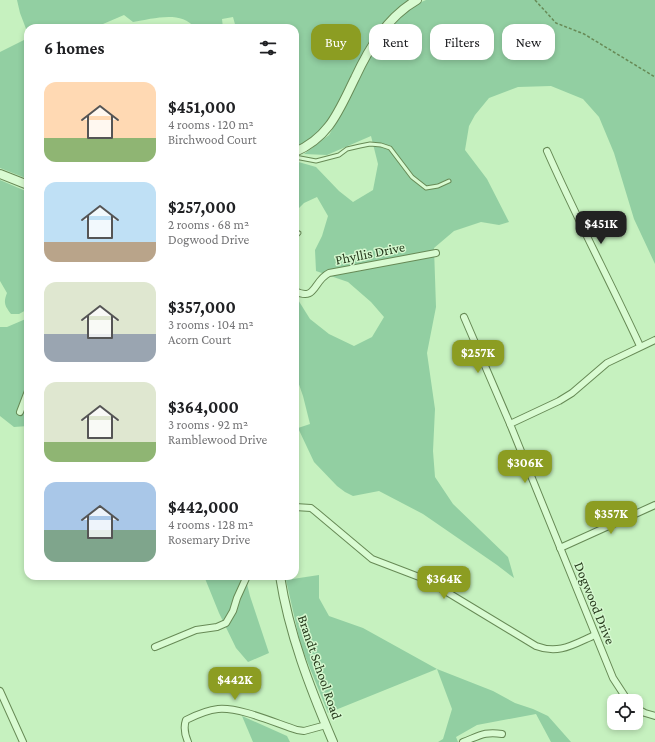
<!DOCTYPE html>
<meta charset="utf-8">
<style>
body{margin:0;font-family:"Crimson Pro",serif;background:#f2f2f2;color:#202124;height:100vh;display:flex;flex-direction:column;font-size:15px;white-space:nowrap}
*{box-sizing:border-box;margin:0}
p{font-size:13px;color:#757577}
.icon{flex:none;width:22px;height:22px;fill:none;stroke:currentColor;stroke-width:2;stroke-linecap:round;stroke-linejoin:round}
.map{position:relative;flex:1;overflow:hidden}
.panel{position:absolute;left:24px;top:24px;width:275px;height:556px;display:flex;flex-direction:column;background:#fff;border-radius:12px;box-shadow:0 2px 6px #0003}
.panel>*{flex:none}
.top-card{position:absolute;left:311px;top:24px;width:284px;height:36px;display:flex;gap:8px}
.fabs{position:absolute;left:607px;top:694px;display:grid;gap:8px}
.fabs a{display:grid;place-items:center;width:36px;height:36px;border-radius:8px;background:#fff;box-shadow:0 2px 6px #0003;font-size:20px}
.price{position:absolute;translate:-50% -34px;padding:0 9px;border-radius:8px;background:#8c9d22;color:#fff;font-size:13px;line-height:26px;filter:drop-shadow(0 1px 2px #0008)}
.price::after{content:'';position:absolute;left:50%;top:24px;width:12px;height:9px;margin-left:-6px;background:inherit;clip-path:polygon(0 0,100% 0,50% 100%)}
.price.current{background:#222;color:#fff}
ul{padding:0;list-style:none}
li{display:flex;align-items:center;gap:12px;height:100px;padding:0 20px}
li span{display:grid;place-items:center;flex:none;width:112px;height:80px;border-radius:12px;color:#555}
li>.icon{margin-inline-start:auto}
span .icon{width:48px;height:48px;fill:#fffc;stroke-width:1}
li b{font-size:17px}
h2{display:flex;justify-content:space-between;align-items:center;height:48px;padding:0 20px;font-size:17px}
.chip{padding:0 14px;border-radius:12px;background:#fff;box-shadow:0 2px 6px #0003;font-size:14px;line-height:36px}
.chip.current{background:#8c9d22;color:#fff}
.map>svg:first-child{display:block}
.green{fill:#92cfa2}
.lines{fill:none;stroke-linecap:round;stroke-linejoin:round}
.service-casing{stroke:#678a56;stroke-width:5}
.minor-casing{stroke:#678a56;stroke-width:8}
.tertiary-casing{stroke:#678a56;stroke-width:10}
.path{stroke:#678a56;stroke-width:1.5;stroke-dasharray:3 2;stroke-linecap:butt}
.service{stroke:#d9fbd2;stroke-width:3}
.minor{stroke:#d9fbd2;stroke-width:6}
.tertiary{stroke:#d9fbd2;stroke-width:8}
.labels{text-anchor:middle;stroke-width:3;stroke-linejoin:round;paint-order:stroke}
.street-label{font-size:14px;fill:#26391c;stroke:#d5f8cf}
</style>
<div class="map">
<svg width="655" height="742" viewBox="0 0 655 742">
<rect width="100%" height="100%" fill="#c6f1bf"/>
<g class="green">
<path d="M17,0H408L390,15L368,43L327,125L309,141L295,146V28H236L233,17L222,19L223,28H195C181,10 153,19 133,22L124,15L103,24L101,28H71L69,27L66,28H28V34L20,13Z"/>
<polygon points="426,0 655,0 655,264 634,219 614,153 599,117 583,99 551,86 518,87 489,98 475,115 469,126 465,150 487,179 509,222 499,225 481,222 454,231 434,248 436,307 427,353 435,409 433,451 435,477 453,504 508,557 514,578 497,565 423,514 379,491 353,496 345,492 337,486 314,462 298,428 310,424 303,396 295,373 295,295 310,319 329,334 354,346 372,337 384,317 371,302 348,282 316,271 315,250 322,236 328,216 317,197 304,203 295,212 295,161 316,167 339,191 353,202 373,190 378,164 371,136 327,155 304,154 329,135 348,102 372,53 392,25 408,8"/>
<polygon points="28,38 28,179 0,168 0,52"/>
<path d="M0,180L28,192V309L19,314H11C5,306 3,303 7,293L0,281Z"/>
<polygon points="28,318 28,426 14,427 0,416 0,327 7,327"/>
<polygon points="319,575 319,598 329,616 363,628 437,669 493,691 515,703 533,709 548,716 571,742 551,742 536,714 477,725 456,737 458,742 438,742 443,739 452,709 437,669 328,713 301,646 286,580"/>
<polygon points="204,576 245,576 250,596 269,653 248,662 236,648 219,613"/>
<polygon points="242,716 287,736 290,742 253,742"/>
</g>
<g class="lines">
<defs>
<g id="service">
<polyline points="295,157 316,161 339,155 347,149 360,146 370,144 381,145 390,148 412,177 426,188 438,186 449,181"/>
<polyline points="295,237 299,233"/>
</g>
<g id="minor">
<path d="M547,151C576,217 610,281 640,346"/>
<path d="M295,291C316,302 313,281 329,273L436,253"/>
<polyline points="464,317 510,424"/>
<polyline points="20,412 28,391"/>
<path d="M295,507L311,508L316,512L372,559L427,580L536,646C559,655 574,644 595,635"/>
<polyline points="560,548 655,505"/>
<polyline points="155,647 196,630 217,627 226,623 233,611 237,598 247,576"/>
<polyline points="0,691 23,742"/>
<polyline points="628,701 613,678 510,424 559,401 572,393 607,363 655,340"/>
<polyline points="636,708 645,713 655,716"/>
<path d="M188,742C185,735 183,728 186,720C196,715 207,710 218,709C240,707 275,723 297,730L304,731L326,725"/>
<path d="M463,742C479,736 485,731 502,734"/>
</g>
<g id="tertiary">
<path d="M295,152C330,137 339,110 355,78C369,48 387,17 417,0"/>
<polyline points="0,174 28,185"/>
<path d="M280,576C289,634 310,688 333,742"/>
</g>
</defs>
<use href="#service" class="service-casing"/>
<use href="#minor" class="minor-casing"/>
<use href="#tertiary" class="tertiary-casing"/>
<polyline class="path" points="535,0 556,23 584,34 655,77"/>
<use href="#service" class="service"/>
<use href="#minor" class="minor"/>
<use href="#tertiary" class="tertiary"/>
</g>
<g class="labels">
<g class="street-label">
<text transform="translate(370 253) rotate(-11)" y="5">Phyllis Drive</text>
<text transform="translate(595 603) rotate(68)" y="5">Dogwood Drive</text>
<text transform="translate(320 667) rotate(71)" y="5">Brandt School Road</text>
</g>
</g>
</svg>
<div class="fabs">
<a><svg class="icon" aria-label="locate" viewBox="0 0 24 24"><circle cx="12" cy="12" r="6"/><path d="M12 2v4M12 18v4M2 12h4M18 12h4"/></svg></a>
</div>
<b class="price current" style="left:601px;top:245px">$451K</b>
<b class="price" style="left:478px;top:374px">$257K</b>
<b class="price" style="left:525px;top:484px">$306K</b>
<b class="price" style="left:611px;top:535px">$357K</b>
<b class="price" style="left:444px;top:600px">$364K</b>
<b class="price" style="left:235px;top:701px">$442K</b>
<div class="top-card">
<a class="chip current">Buy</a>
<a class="chip">Rent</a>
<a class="chip">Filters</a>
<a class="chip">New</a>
</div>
<section class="panel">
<h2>6 homes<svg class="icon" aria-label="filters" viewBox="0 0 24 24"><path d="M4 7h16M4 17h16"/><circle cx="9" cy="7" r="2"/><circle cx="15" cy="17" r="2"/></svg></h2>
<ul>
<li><span style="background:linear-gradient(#ffd9b3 70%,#8fb573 0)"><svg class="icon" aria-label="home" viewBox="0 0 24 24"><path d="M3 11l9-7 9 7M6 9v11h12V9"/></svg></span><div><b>$451,000</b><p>4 rooms · 120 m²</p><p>Birchwood Court</p></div></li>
<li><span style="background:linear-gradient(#bfe0f5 75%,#b9a48a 0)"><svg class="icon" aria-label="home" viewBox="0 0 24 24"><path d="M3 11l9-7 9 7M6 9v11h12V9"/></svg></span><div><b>$257,000</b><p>2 rooms · 68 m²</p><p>Dogwood Drive</p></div></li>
<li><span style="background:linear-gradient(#dfe7d0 65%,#9aa5b1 0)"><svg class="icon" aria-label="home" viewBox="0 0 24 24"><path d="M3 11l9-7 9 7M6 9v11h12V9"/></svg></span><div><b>$357,000</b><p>3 rooms · 104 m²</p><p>Acorn Court</p></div></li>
<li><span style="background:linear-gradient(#dfe7d0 75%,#8fb573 0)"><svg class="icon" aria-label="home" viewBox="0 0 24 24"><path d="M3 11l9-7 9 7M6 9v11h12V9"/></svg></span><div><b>$364,000</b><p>3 rooms · 92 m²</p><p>Ramblewood Drive</p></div></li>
<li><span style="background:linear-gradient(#a9c7e8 60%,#7fa58c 0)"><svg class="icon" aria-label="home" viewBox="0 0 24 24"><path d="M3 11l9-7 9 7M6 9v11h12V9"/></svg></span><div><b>$442,000</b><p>4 rooms · 128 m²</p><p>Rosemary Drive</p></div></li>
</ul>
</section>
</div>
